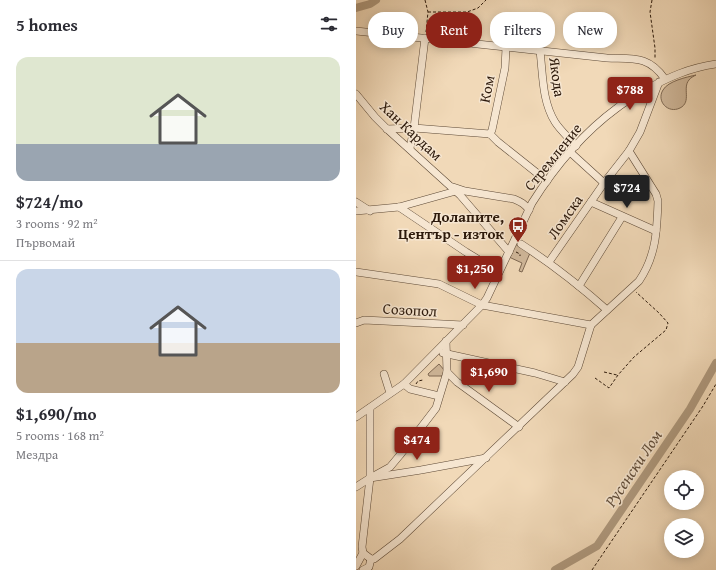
<!DOCTYPE html>
<meta charset="utf-8">
<style>
body{margin:0;font-family:"Gentium Book Plus",serif;background:#f7f7f7;color:#2b2b33;height:100vh;display:flex;flex-direction:column;font-size:15px;white-space:nowrap}
*{box-sizing:border-box;margin:0}
p{font-size:13px;color:#7c7c81}
.icon{flex:none;width:22px;height:22px;fill:none;stroke:currentColor;stroke-width:2;stroke-linecap:round;stroke-linejoin:round}
.map{position:relative;flex:1;overflow:hidden}
.details{display:flex;flex-direction:column;background:#fff;width:356px}
.details>*{flex:none}
.hud{position:absolute;left:12px;top:12px;width:288px;height:36px;display:flex;gap:8px}
.tools{position:absolute;left:308px;top:470px;display:grid;gap:8px}
.tools a{display:grid;place-items:center;width:40px;height:40px;border-radius:50%;background:#fff;box-shadow:0 2px 10px #0003;font-size:20px}
.price{position:absolute;translate:-50% -34px;padding:0 9px;border-radius:4px;background:#8f2418;color:#fff;font-size:13px;line-height:26px;filter:drop-shadow(0 1px 2px #0008)}
.price::after{content:'';position:absolute;left:50%;top:24px;width:12px;height:9px;margin-left:-6px;background:inherit;clip-path:polygon(0 0,100% 0,50% 100%)}
.price.current{background:#222;color:#fff}
ul{padding:0;list-style:none}
li{display:grid;align-content:center;gap:8px;height:212px;padding:0 16px}
li+li{border-top:1px solid #e1e1e2}
li span{display:grid;place-items:center;height:124px;border-radius:12px;color:#555}
li>.icon{margin-inline-start:auto}
span .icon{width:72px;height:72px;fill:#fffc;stroke-width:1}
li b{font-size:17px}
h2{display:flex;justify-content:space-between;align-items:center;height:48px;padding:0 16px;font-size:17px}
.chip{padding:0 14px;border-radius:16px;background:#fff;box-shadow:0 2px 10px #0003;font-size:14px;line-height:36px}
.chip.current{background:#8f2418;color:#fff}
main{display:flex;flex:1;min-height:0}
.map>svg:first-child{display:block}
.green{fill:#d0b89b;stroke:#7e6853}
.lines{fill:none;stroke-linecap:round;stroke-linejoin:round}
.river{stroke:#ae987d;stroke-width:8}
.minor-casing{stroke:#5d4936;stroke-width:8}
.path{stroke:#2c190b;stroke-width:1;stroke-dasharray:3 2;stroke-linecap:butt}
.minor{stroke:#f6e6d1;stroke-width:7}
.labels{text-anchor:middle;stroke-width:3;stroke-linejoin:round;paint-order:stroke}
.street-label{font-size:15px;fill:#2c190b;stroke:#f6e6d1}
.poi-label{font-size:15px;font-weight:bold;fill:#2c190b;stroke:#f6e6d1;text-anchor:end}
.water-label{font-size:16px;font-style:italic;fill:#604c39;stroke:#f6e6d1}
</style>
<main>
<section class="details">
<h2>5 homes<svg class="icon" aria-label="filters" viewBox="0 0 24 24"><path d="M4 7h16M4 17h16"/><circle cx="9" cy="7" r="2"/><circle cx="15" cy="17" r="2"/></svg></h2>
<ul>
<li><span style="background:linear-gradient(#dfe7d0 70%,#9aa5b1 0)"><svg class="icon" aria-label="home" viewBox="0 0 24 24"><path d="M3 11l9-7 9 7M6 9v11h12V9"/></svg></span><div><b>$724/mo</b><p>3 rooms · 92 m²</p><p>Първомай</p></div></li>
<li><span style="background:linear-gradient(#c9d6e8 60%,#b9a48a 0)"><svg class="icon" aria-label="home" viewBox="0 0 24 24"><path d="M3 11l9-7 9 7M6 9v11h12V9"/></svg></span><div><b>$1,690/mo</b><p>5 rooms · 168 m²</p><p>Мездра</p></div></li>
</ul>
</section>
<div class="map">
<svg width="360" height="570" viewBox="0 0 360 570">
<rect width="100%" height="100%" fill="#f1d9b8"/>
<filter id="stains"><feTurbulence type="fractalNoise" baseFrequency=".005" numOctaves="4"/><feColorMatrix values="0 0 0 0 .2 0 0 0 0 .09 0 0 0 0 .02 0 0 0 .5 -.17"/></filter>
<radialGradient id="worn" r=".72"><stop offset=".6" stop-color="#630" stop-opacity="0"/><stop offset="1" stop-color="#630" stop-opacity=".3"/></radialGradient>
<g class="green">
<path d="M340,75C338,76 334,78 333,80C326,88 336,102 324,108C312,114 300,101 307,90C312,81 331,77 340,75Z"/>
<polygon points="159,244 174,253 166,272 163,271 166,263 153,257"/>
<polygon points="83,364 89,371 86,376 73,376 72,374"/>
</g>
<g class="lines">
<g class="river">
<polyline points="0,8 14,4 20,0"/>
<polyline points="199,570 241,546 334,409 360,363"/>
</g>
<defs>
<g id="minor">
<path d="M0,31L251,58C277,59 292,55 309,79"/>
<path d="M184,51C187,75 186,101 199,122C204,130 213,138 220,146"/>
<polyline points="0,94 19,117 31,129 104,195 153,252"/>
<polyline points="31,129 58,128 134,134"/>
<polyline points="134,134 136,130 149,68 150,48"/>
<polyline points="134,134 142,142 191,181"/>
<polyline points="54,148 58,128 69,38"/>
<polyline points="214,152 248,183"/>
<path d="M97,187L109,191L158,199C165,202 169,204 173,210"/>
<polyline points="0,202 14,211"/>
<polyline points="235,202 300,231"/>
<polyline points="43,207 110,252 143,272"/>
<polyline points="0,211 43,207 100,191"/>
<path d="M165,244C196,264 224,286 251,310"/>
<polyline points="193,262 248,183 273,151 284,132 303,82"/>
<polyline points="0,272 83,284 126,305 235,325"/>
<polyline points="223,286 266,217"/>
<polyline points="0,323 8,320 107,325"/>
<polyline points="87,353 179,373 209,382"/>
<polyline points="91,372 101,382 163,427"/>
<polyline points="28,374 34,393"/>
<polyline points="48,384 54,389 83,396"/>
<path d="M14,408V478L6,547L7,553L15,559H18L44,539L217,374L222,367L235,325L283,281C300,256 301,231 302,201L300,194L273,151"/>
<path d="M0,417L48,384L126,305L131,298L176,203C198,168 227,133 261,108C270,101 280,96 289,90C313,77 333,68 360,64"/>
<polyline points="14,478 34,467 44,455 80,408 91,372 90,341"/>
<polyline points="0,487 14,478 65,470 130,458"/>
<polyline points="0,566 7,553"/>
<polyline points="7,570 13,567 15,559"/>
</g>
</defs>
<use href="#minor" class="minor-casing"/>
<g class="path">
<polyline points="69,0 72,12 70,32"/>
<polyline points="296,0 294,12 299,48 299,59"/>
<polyline points="72,12 111,12 122,8 130,0"/>
<polyline points="160,252 164,254 164,256"/>
<polyline points="248,372 261,375"/>
<polyline points="239,378 253,388 262,375 278,357 310,330 312,323 303,313 280,292"/>
<polyline points="60,384 62,381 67,380"/>
<polyline points="236,570 347,406 360,384"/>
</g>
<use href="#minor" class="minor"/>
</g>
<defs>
<symbol id="bus-pin" viewBox="-11 -11 22 30"><path d="M0 17L-7.5 6A9.5 9.5 0 1 1 7.5 6Z" fill="#8f2418" stroke="#f6e6d1"/><path d="M-5-6H5V4H4V6H2V4H-2V6H-4V4H-5ZM-3.5-4V0h7V-4ZM-3.5 1.2v1.5H-2V1.2ZM2 1.2v1.5H3.5V1.2Z" fill="#fff"/></symbol>
</defs>
<g fill-rule="evenodd">
<use href="#bus-pin" x="151" y="215" width="22" height="30"/>
</g>
<g class="labels">
<g class="street-label">
<text transform="translate(201 77) rotate(82)" y="5">Якода</text>
<text transform="translate(131 89) rotate(-79)" y="5">Ком</text>
<text transform="translate(55 131) rotate(43)" y="5">Хан Кардам</text>
<text transform="translate(197 157) rotate(-51)" y="5">Стремление</text>
<text transform="translate(209 217) rotate(-55)" y="5">Ломска</text>
<text transform="translate(54 310) rotate(3)" y="5">Созопол</text>
</g>
<g class="poi-label">
<text x="148" y="222">Долапите,<tspan x="148" dy="17">Център - изток</tspan></text>
</g>
<g class="water-label">
<text transform="translate(277 468) rotate(-56)" y="6">Русенски Лом</text>
</g>
</g>
<rect width="100%" height="100%" filter="url(#stains)"/>
<rect width="100%" height="100%" fill="url(#worn)"/>
</svg>
<div class="tools">
<a><svg class="icon" aria-label="locate" viewBox="0 0 24 24"><circle cx="12" cy="12" r="6"/><path d="M12 2v4M12 18v4M2 12h4M18 12h4"/></svg></a>
<a><svg class="icon" aria-label="layers" viewBox="0 0 24 24"><path d="M12 4l9 5-9 5-9-5zM3 14l9 5 9-5"/></svg></a>
</div>
<b class="price" style="left:274px;top:111px">$788</b>
<b class="price current" style="left:271px;top:209px">$724</b>
<b class="price" style="left:119px;top:290px">$1,250</b>
<b class="price" style="left:133px;top:393px">$1,690</b>
<b class="price" style="left:61px;top:461px">$474</b>
<div class="hud">
<a class="chip">Buy</a>
<a class="chip current">Rent</a>
<a class="chip">Filters</a>
<a class="chip">New</a>
</div>
</div>
</main>
